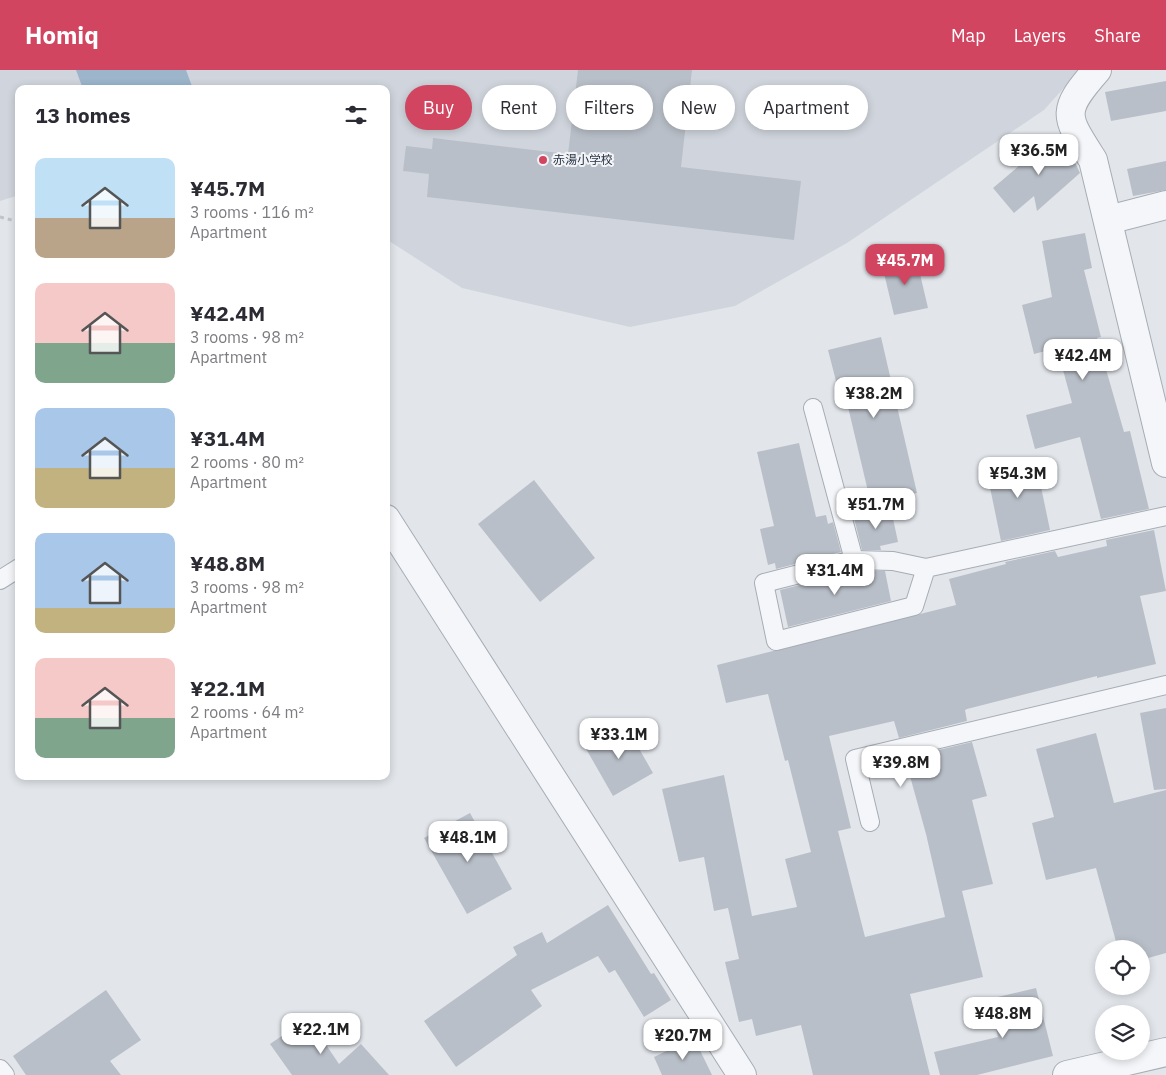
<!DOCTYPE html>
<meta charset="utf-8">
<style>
body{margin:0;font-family:"IBM Plex Sans","Noto Sans JP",sans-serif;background:#f2f2f3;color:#2b2b33;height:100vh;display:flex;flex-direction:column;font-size:19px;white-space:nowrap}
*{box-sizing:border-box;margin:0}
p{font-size:16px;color:#7c7c81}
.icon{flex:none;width:28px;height:28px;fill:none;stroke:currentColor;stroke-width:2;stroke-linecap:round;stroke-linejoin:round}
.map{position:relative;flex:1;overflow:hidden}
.side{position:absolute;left:15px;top:15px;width:375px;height:695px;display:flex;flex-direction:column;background:#fff;border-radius:10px;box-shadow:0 2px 8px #0003}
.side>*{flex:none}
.hud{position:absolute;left:405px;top:15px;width:475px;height:45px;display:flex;gap:10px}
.buttons{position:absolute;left:1095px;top:870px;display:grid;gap:10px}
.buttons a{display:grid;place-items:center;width:55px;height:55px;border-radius:50%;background:#fff;box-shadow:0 2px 8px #0003;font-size:25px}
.price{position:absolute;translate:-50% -42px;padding:0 11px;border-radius:10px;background:#fff;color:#222;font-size:16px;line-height:32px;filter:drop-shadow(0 1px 2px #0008)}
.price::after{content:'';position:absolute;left:50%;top:30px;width:15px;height:11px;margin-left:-8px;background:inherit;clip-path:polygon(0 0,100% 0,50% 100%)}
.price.on{background:#d14561;color:#fff}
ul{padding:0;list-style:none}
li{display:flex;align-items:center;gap:15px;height:125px;padding:0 20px}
li span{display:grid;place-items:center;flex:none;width:140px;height:100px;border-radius:10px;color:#555}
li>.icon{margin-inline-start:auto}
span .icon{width:60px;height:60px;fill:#fffc;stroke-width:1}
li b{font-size:21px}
h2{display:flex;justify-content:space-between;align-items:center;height:60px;padding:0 20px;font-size:21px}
.pill{padding:0 18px;border-radius:22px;background:#fff;box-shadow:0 2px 8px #0003;font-size:18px;line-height:45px}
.pill.on{background:#d14561;color:#fff}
header{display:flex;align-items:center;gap:30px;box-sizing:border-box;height:70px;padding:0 25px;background:#d14561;color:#fff}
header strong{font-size:24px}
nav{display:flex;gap:28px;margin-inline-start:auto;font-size:18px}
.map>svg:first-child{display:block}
.built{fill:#d0d5dd}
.water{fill:#9cb5cb}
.building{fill:#b9bfc8}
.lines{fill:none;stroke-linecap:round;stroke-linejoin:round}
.service-casing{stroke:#a7adb5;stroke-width:20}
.minor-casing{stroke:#a7adb5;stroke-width:30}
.tertiary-casing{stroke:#a7adb5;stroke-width:30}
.path{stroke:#c0c4ca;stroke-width:3;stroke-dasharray:4 4;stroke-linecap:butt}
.service{stroke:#f5f6f9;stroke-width:18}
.minor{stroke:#f5f6f9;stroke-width:28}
.tertiary{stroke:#f5f6f9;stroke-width:28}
.poi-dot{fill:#d14561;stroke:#f2f4f8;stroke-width:2}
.labels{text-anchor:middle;stroke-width:4;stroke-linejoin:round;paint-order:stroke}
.poi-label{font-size:12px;fill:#293443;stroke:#f2f4f8;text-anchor:start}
</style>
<header>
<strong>Homiq</strong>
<nav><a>Map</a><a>Layers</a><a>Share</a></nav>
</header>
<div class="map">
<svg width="1166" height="1005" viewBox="0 0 1166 1005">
<rect width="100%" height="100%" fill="#e2e6eb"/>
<polygon class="built" points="0,0 1080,0 1044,40 847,173 735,236 630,257 462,218 386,169 386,19 19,19 19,125 0,131"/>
<polygon class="water" points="76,0 186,0 193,19 83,19"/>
<g class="building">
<polygon points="578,0 692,0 681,97 801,111 794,170 427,127 429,104 403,101 406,76 432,79 433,68 568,84"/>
<polygon points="1166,11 1166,41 1111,51 1105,22"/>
<polygon points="1055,65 1070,82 1080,103 1037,141 1034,126 1014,143 993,118"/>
<polygon points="1166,91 1166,120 1133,126 1127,99"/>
<polygon points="1085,163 1092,198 1084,200 1101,267 1097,268 1124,362 1130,361 1149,439 1101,449 1080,367 1035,379 1026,345 1072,333 1057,278 1034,284 1022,235 1052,227 1042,171"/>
<polygon points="916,187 928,238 894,245 882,195"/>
<polygon points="881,267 917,423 871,434 848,337 843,338 828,280"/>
<polygon points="799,373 816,447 826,445 828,454 833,452 841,482 776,499 775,493 768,495 760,459 774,456 757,382"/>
<polygon points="1035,388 1050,460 1001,471 986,398"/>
<polygon points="534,410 595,488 540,532 478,454"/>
<polygon points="891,439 898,472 880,476 881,480 862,480 854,448"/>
<polygon points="1154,460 1166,521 1140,526 1156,594 1097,608 1097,606 967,639 965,640 967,651 899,668 894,651 829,666 851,758 838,761 865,867 945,847 926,764 905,688 972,672 987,726 972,730 993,814 962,821 983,907 910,924 930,1005 813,1005 801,955 756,966 752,949 739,952 725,892 739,889 728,838 714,841 704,787 679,792 662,719 724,705 752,846 797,837 785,789 811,782 788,690 785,691 768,624 726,633 717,595 956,535 949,509 1006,494 1005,492 1055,481 1058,487 1107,476 1106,470"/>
<polygon points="855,501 885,501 891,531 788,557 780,520"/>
<polygon points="1166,638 1166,719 1154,720 1140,643"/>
<polygon points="625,654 653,703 613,726 585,677"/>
<polygon points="1096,663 1114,733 1166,720 1166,883 1141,890 1141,879 1118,879 1096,798 1046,810 1032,753 1054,747 1036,679"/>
<polygon points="470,743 512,819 467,844 424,768"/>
<polygon points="608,835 651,904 654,903 671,930 644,947 615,900 609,903 598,886 531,920 542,936 456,997 424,951 517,885 513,877 542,862 547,873"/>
<polygon points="1036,918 1053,986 977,1005 940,1005 934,982 998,967 989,929"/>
<polygon points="106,920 141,970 110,991 121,1005 26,1005 13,986"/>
<polygon points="308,948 339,994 361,974 389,1005 292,1005 270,974"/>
<polygon points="694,968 712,1005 662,1005 654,987"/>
</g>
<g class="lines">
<defs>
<g id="service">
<polyline points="813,338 854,490"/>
<polyline points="926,498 914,536 776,571 764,513 854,490 893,491 926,498 1166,446"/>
<polyline points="0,510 19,498"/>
<polyline points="870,752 855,689 1166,615"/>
<polyline points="0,999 5,1005"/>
</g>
<g id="minor">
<path d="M1097,0C1060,42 1065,46 1093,90L1166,393"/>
<polyline points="1108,150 1166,135"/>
<polyline points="386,449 742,1005"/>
</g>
<polyline id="tertiary" points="1067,1005 1166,982"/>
</defs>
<use href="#service" class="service-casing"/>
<use href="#minor" class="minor-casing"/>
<use href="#tertiary" class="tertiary-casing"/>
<polyline class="path" points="0,147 19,152"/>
<use href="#service" class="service"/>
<use href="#minor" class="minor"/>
<use href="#tertiary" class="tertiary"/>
</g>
<circle class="poi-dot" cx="543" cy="90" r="5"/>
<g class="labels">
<g class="poi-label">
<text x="553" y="94">赤湯小学校</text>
</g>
</g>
</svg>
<div class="buttons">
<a><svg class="icon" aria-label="locate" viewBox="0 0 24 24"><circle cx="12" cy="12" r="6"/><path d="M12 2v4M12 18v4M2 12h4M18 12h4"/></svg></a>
<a><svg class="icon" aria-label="layers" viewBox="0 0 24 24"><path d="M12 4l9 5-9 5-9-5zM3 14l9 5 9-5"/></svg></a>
</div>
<b class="price" style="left:1039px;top:106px">¥36.5M</b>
<b class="price on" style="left:905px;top:216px">¥45.7M</b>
<b class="price" style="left:1083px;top:311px">¥42.4M</b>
<b class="price" style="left:874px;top:349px">¥38.2M</b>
<b class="price" style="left:1018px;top:429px">¥54.3M</b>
<b class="price" style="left:876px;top:460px">¥51.7M</b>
<b class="price" style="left:835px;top:526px">¥31.4M</b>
<b class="price" style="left:619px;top:690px">¥33.1M</b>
<b class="price" style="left:901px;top:718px">¥39.8M</b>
<b class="price" style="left:468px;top:793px">¥48.1M</b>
<b class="price" style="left:1003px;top:969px">¥48.8M</b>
<b class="price" style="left:321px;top:985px">¥22.1M</b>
<b class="price" style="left:683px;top:991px">¥20.7M</b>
<div class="hud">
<a class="pill on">Buy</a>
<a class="pill">Rent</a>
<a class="pill">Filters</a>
<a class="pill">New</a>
<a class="pill">Apartment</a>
</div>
<section class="side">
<h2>13 homes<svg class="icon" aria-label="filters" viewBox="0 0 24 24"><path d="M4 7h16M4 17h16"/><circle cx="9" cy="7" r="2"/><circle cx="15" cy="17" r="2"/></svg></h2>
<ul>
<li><span style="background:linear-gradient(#bfe0f5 60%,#b9a48a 0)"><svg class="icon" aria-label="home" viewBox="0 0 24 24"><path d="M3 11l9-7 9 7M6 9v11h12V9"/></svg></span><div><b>¥45.7M</b><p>3 rooms · 116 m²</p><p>Apartment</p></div></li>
<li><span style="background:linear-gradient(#f6c9c9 60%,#7fa58c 0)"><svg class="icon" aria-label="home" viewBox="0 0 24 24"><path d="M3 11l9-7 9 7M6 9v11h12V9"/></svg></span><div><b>¥42.4M</b><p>3 rooms · 98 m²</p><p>Apartment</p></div></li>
<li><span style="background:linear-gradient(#a9c7e8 60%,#c2b280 0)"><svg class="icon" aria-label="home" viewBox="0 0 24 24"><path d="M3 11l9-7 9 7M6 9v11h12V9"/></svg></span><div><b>¥31.4M</b><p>2 rooms · 80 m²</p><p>Apartment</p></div></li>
<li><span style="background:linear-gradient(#a9c7e8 75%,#c2b280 0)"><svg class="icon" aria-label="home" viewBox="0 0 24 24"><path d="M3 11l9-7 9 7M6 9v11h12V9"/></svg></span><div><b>¥48.8M</b><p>3 rooms · 98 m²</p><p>Apartment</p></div></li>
<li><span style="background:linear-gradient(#f6c9c9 60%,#7fa58c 0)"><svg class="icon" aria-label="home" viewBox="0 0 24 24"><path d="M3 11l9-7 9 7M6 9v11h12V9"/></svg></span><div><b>¥22.1M</b><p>2 rooms · 64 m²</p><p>Apartment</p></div></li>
</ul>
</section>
</div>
